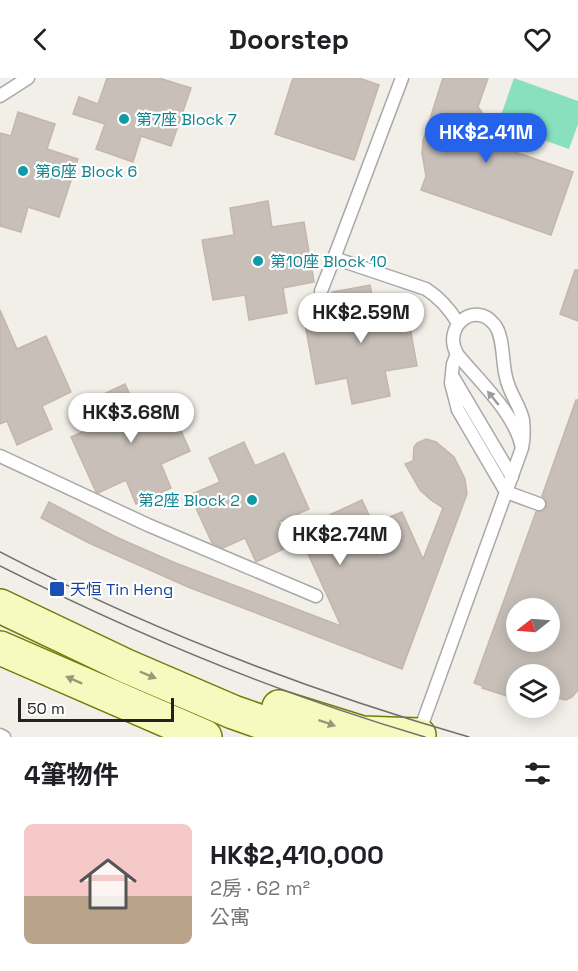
<!DOCTYPE html>
<html lang="zh-TW">
<meta charset="utf-8">
<style>
body{margin:0;font-family:"Space Grotesk","Noto Sans TC",sans-serif;background:#f2f2f2;color:#202124;height:100vh;display:flex;flex-direction:column;font-size:22px;white-space:nowrap}
*{box-sizing:border-box;margin:0}
p{font-size:20px;color:#757577}
.icon{flex:none;width:33px;height:33px;fill:none;stroke:currentColor;stroke-width:2;stroke-linecap:round;stroke-linejoin:round}
.map{position:relative;height:659px;overflow:hidden}
.details{display:flex;flex-direction:column;background:#fff;flex:1}
.details>*{flex:none}
.needle{width:39px;rotate:253deg}
.fabs{position:absolute;left:506px;top:520px;display:grid;gap:12px}
.fabs a{display:grid;place-items:center;width:54px;height:54px;border-radius:50%;background:#fff;box-shadow:0 3px 15px #0003;font-size:30px}
.scale{position:absolute;left:18px;bottom:15px;width:156px;box-sizing:border-box;padding-left:6px;border:3px solid #222;border-top:0;font-size:16px;line-height:21px;white-space:nowrap;color:#222;-webkit-text-stroke:4px #fff;paint-order:stroke}
.price{position:absolute;translate:-50% -51px;padding:0 14px;border-radius:21px;background:#fff;color:#222;font-size:20px;line-height:39px;filter:drop-shadow(0 2px 3px #0008)}
.price::after{content:'';position:absolute;left:50%;top:36px;width:18px;height:14px;margin-left:-9px;background:inherit;clip-path:polygon(0 0,100% 0,50% 100%)}
.price.on{background:#2563eb;color:#fff}
ul{padding:0;list-style:none}
li{display:flex;align-items:center;gap:18px;height:150px;padding:0 24px}
li+li{border-top:2px solid #e0e0e0}
li span{display:grid;place-items:center;flex:none;width:168px;height:120px;border-radius:9px;color:#555}
li>.icon{margin-inline-start:auto}
span .icon{width:72px;height:72px;fill:#fffc;stroke-width:1}
li b{font-size:26px}
h2{display:flex;justify-content:space-between;align-items:center;height:72px;padding:0 24px;font-size:26px}
header{display:flex;justify-content:space-between;align-items:center;height:78px;padding:0 24px;background:#fff;font-size:27px;font-weight:600}
.map>svg:first-child{display:block}
.pitch{fill:#88e0be}
.building{fill:#c7bfb8;stroke:#c4b6ab;stroke-width:1.5;fill-rule:evenodd}
.lines{fill:none;stroke-linecap:round;stroke-linejoin:round}
.lane-casing{stroke:#a9a9a9;stroke-width:15}
.secondary-casing{stroke:#707d05;stroke-width:36}
.lane{stroke:#fff;stroke-width:12}
.secondary{stroke:#f7fabf;stroke-width:33}
.tram{stroke:#707070;stroke-width:1.5}
.oneway{fill:#9c9c9c}
.oneway2{fill:#979978}
.culture-dot{fill:#0f9aa8;stroke:#fff;stroke-width:2}
.transit-dot{fill:#1a4fb4;stroke:#fff;stroke-width:2}
.labels{text-anchor:middle;stroke-width:4.5;stroke-linejoin:round;paint-order:stroke}
.culture-label{font-size:16px;fill:#0d838f;stroke:#fff;text-anchor:start}
.transit-label{font-size:16px;fill:#164399;stroke:#fff;text-anchor:start}
</style>
<header><svg class="icon" aria-label="back" viewBox="0 0 24 24"><path d="M15 5l-7 7 7 7"/></svg>Doorstep<svg class="icon" aria-label="heart" viewBox="0 0 24 24"><path d="M12 20l-8-8c-3-5 5-10 8-4 3-6 11-1 8 4z"/></svg></header>
<div class="map">
<svg width="578" height="659" viewBox="0 0 578 659">
<rect width="100%" height="100%" fill="#f2efe9"/>
<polygon class="pitch" points="514,0 578,23 578,46 569,71 498,46"/>
<g class="building">
<polygon points="107,0 159,0 191,10 171,68 141,58 133,84 96,71 105,46 73,36 79,19 98,26"/>
<polygon points="293,0 359,0 379,7 354,82 275,56"/>
<polygon points="443,0 488,0 478,29 486,40 480,62 573,94 551,157 421,112 426,98 422,75 423,63"/>
<polygon points="18,34 55,46 47,71 78,81 59,139 28,129 21,154 0,148 0,55 11,58"/>
<polygon points="268,123 272,149 304,144 314,204 283,210 287,235 249,242 245,217 213,222 202,162 234,157 230,130"/>
<polygon points="575,192 578,192 578,243 560,236"/>
<polygon points="370,207 375,233 406,227 417,288 385,293 390,318 352,326 347,300 316,306 305,246 337,240 332,214"/>
<polygon points="0,232 17,271 46,258 71,314 42,328 52,351 17,367 7,343 0,346"/>
<polygon points="125,306 136,330 165,317 190,373 161,386 171,410 136,426 126,402 98,415 96,414 71,359 101,346 91,322"/>
<path d="M576,322H578V612L572,619L566,622L549,618V597H516V621L482,610L483,608L474,605L536,434L544,433L547,428L546,421L542,418ZM516,531H549V564H516Z"/>
<polygon points="426,361 436,364 454,379 465,401 467,416 402,591 188,509 89,465 41,440 49,424 116,459 173,484 341,548 308,476 338,463 327,438 362,422 373,446 402,434 423,481 443,430 431,422 420,412 405,386 413,383 414,369 417,365"/>
<polygon points="244,364 255,388 284,375 309,431 279,444 290,468 256,484 245,460 223,470 212,465 190,417 220,404 209,380"/>
</g>
<g class="lines">
<defs>
<g id="lane">
<path d="M402,0L334,180L426,211C440,220 449,230 458,245"/>
<polyline points="0,18 28,0"/>
<polyline points="321,213 334,180"/>
<polyline points="457,276 453,286 451,305 458,332 506,414 539,426"/>
<polyline points="453,299 512,399"/>
<polyline points="0,378 148,447 316,518"/>
<path d="M419,655L522,370C524,361 524,352 523,342C520,327 509,315 506,299C502,285 504,257 494,246C474,222 442,249 457,276C479,303 515,335 522,370"/>
<polyline points="0,657 4,659"/>
</g>
<g id="secondary">
<polyline points="0,528 126,588 233,634 304,659"/>
<polyline points="0,570 205,659"/>
<polyline points="279,629 362,655 419,657"/>
</g>
</defs>
<use href="#lane" class="lane-casing"/>
<use href="#secondary" class="secondary-casing"/>
<use href="#lane" class="lane"/>
<use href="#secondary" class="secondary"/>
<g class="tram">
<path d="M0,474C150,552 307,612 469,659"/>
<path d="M0,488C137,557 278,616 425,659"/>
</g>
</g>
<defs><path id="oneway-solid" d="M-6-.8H1V-3.2L6.5 0L1 3.2V.8H-6Z" transform="scale(1.5)"/></defs>
<use class="oneway" href="#oneway-solid" transform="translate(493 320) rotate(-129)"/>
<g class="oneway2">
<use href="#oneway-solid" transform="translate(148 597) rotate(23)"/>
<use href="#oneway-solid" transform="translate(74 602) rotate(-156)"/>
<use href="#oneway-solid" transform="translate(327 645) rotate(19)"/>
</g>
<g class="culture-dot">
<circle cx="124" cy="41" r="6"/>
<circle cx="23" cy="93" r="6"/>
<circle cx="258" cy="183" r="6"/>
<circle cx="252" cy="422" r="6"/>
</g>
<rect class="transit-dot" x="49" y="503" width="16" height="16" rx="3"/>
<g class="labels">
<g class="culture-label">
<text x="136" y="47">第7座 Block 7</text>
<text x="35" y="99">第6座 Block 6</text>
<text x="270" y="189">第10座 Block 10</text>
<text x="240" y="428" text-anchor="end">第2座 Block 2</text>
</g>
<g class="transit-label">
<text x="70" y="517">天恒 Tin Heng</text>
</g>
</g>
</svg>
<div class="fabs">
<a><svg class="needle" viewBox="-14 -14 28 28"><path d="M0-13l5 13h-10z" fill="#e53935"/><path d="M0 13l5-13h-10z" fill="#757577"/></svg></a>
<a><svg class="icon" aria-label="layers" viewBox="0 0 24 24"><path d="M12 4l9 5-9 5-9-5zM3 14l9 5 9-5"/></svg></a>
</div>
<div class="scale">50 m</div>
<b class="price on" style="left:486px;top:86px">HK$2.41M</b>
<b class="price" style="left:361px;top:266px">HK$2.59M</b>
<b class="price" style="left:131px;top:366px">HK$3.68M</b>
<b class="price" style="left:340px;top:488px">HK$2.74M</b>
</div>
<section class="details">
<h2>4筆物件<svg class="icon" aria-label="filters" viewBox="0 0 24 24"><path d="M4 7h16M4 17h16"/><circle cx="9" cy="7" r="2"/><circle cx="15" cy="17" r="2"/></svg></h2>
<ul>
<li><span style="background:linear-gradient(#f6c9c9 60%,#b9a48a 0)"><svg class="icon" aria-label="home" viewBox="0 0 24 24"><path d="M3 11l9-7 9 7M6 9v11h12V9"/></svg></span><div><b>HK$2,410,000</b><p>2房 · 62 m²</p><p>公寓</p></div></li>
</ul>
</section>
